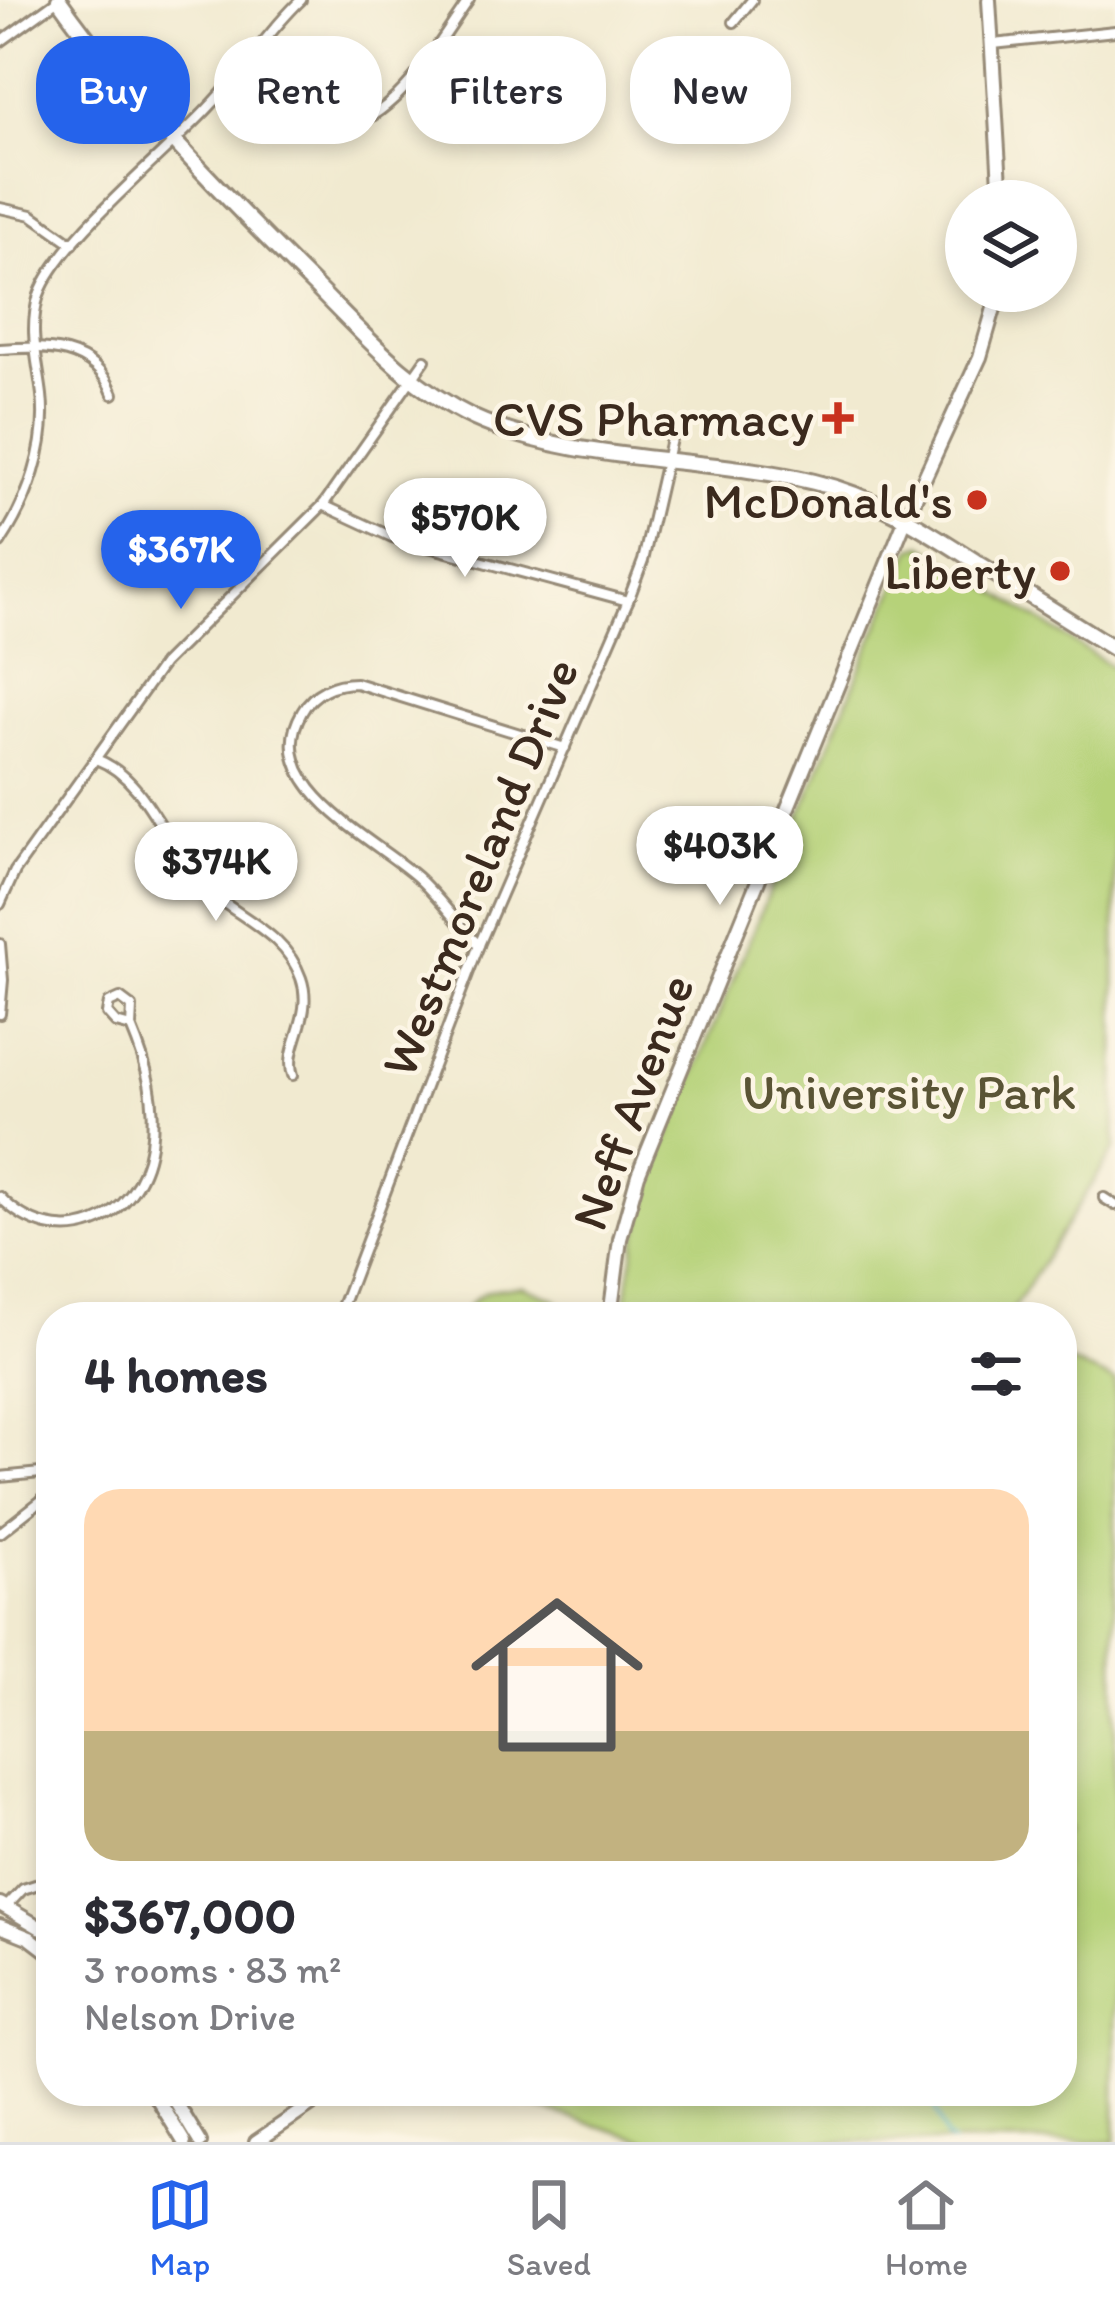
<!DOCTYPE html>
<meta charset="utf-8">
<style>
body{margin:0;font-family:Itim,sans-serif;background:#f7f7f7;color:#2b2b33;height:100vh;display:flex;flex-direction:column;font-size:45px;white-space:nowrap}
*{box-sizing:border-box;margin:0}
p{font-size:39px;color:#7c7c81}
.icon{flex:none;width:66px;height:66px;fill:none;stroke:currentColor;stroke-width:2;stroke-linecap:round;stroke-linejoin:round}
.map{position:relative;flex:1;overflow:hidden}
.drawer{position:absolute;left:36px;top:1302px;width:1041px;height:804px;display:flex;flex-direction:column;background:#fff;border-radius:48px;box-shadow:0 6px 18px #0003}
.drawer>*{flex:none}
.banner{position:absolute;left:36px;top:36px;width:1044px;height:108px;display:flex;gap:24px}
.tools{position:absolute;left:945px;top:180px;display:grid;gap:24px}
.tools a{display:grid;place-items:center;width:132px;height:132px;border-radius:50%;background:#fff;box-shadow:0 6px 18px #0003;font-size:60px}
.price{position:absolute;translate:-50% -102px;padding:0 27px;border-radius:42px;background:#fff;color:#222;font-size:39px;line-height:78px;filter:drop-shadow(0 3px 6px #0008)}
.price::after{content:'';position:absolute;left:50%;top:72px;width:36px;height:27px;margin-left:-18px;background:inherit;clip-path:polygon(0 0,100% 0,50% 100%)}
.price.selected{background:#2563eb;color:#fff}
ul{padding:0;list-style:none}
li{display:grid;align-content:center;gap:24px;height:636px;padding:0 48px}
li span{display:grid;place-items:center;height:372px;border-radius:36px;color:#555}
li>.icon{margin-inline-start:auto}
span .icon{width:216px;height:216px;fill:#fffc;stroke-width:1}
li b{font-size:51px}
h2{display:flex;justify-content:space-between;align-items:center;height:144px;padding:0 48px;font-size:51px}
.tag{padding:0 42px;border-radius:48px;background:#fff;box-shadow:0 6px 18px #0003;font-size:42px;line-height:108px}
.tag.selected{background:#2563eb;color:#fff}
.tabs{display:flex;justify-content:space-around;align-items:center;height:168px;border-top:3px solid #e1e1e2;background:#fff;font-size:33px;color:#7c7c81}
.tabs a{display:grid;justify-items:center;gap:6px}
.tabs .selected{color:#2563eb}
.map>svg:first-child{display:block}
.green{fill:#b6d279;stroke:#787e4c;stroke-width:3}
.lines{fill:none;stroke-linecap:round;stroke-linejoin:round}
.stream{stroke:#4cb4ca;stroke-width:3}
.minor-casing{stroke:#968a77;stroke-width:14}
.secondary-casing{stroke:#968a77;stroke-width:18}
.primary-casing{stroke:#968a77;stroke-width:20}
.minor{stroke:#fff;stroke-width:8}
.secondary{stroke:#fff;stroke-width:12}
.primary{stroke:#fff;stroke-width:14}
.poi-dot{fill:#c8321e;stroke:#fcf5e5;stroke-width:4.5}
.labels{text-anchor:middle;stroke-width:9;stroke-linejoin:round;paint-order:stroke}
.poi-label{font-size:51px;fill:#3b2a1e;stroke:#fcf5e5;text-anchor:end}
.street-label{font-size:51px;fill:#3b2a1e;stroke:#fcf5e5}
.park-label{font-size:51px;fill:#5a5435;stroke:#fcf5e5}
</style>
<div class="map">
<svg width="1115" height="2142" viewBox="0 0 1115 2142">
<rect width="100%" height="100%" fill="#fcf5e5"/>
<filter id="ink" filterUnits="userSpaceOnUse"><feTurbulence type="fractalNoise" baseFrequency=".00833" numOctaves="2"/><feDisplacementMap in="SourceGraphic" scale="24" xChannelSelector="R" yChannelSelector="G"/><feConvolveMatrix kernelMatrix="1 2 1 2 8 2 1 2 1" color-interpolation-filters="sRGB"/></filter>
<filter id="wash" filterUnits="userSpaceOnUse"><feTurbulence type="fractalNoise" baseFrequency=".004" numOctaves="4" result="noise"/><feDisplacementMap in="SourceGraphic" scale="48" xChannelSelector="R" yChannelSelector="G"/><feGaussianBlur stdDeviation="2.7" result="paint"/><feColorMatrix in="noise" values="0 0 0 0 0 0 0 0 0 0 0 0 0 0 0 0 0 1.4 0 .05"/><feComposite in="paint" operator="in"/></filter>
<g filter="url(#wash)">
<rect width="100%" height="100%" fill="#f1ead0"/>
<g class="green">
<path d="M923,545L1115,669V1148L1008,1317H625C628,1263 643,1212 659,1160L871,643L913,548Z"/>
<path d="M522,1286L557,1300L568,1317H461C477,1289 491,1289 522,1286Z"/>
<polygon points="1062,1359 1115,1381 1115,2142 652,2142 482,2091 1062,2091 1062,1836 1067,1829 1062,1825"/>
</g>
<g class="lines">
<polyline class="stream" points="928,2091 946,2139 952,2142"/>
</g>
</g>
<g filter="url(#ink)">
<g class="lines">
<defs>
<g id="minor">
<polyline points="734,22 752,0"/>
<polyline points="0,42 58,0"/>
<polyline points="993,44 1115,31"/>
<path d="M235,78C253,94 272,111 295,122C375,160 432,52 469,0"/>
<polyline points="0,208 32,215 73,244"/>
<path d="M0,349C45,346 95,345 113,394"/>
<polyline points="323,505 392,537 628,601"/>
<path d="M0,543C28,501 48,446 42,395C38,361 28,330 39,295C58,240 168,152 211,105C243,72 267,32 301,0"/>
<path d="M96,759C146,778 163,840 196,878C227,915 284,928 301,978C315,1017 283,1048 293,1075"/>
<polyline points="0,904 15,871 163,664 323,505 425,360"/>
<polyline points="0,944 3,980 0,1014"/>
<path d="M479,945C457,924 440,898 417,877C375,839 259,785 302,712C313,692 334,683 356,683L565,748"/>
<polygon points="120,998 132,1007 131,1027 116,1023 107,1013 109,1003"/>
<path d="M0,1197C57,1256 139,1224 151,1145C157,1102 147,1065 131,1027"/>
<polyline points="1104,1198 1115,1205"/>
<polyline points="338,1317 479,945 628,601 643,561 671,439"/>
<polyline points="0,1477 51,1472"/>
<polyline points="43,1498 51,1508"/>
<polyline points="0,1533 51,1493"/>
<polyline points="6,1907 23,1889 51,1880"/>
</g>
<g id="secondary">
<polyline points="989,0 1001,201"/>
<polyline points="610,1317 620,1239 638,1175 906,518 980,357 999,291"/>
<polyline points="0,1904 51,1934"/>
<polyline points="0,1926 30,1938 51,1954"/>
<polyline points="153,2091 184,2142"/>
<polyline points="169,2091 200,2142"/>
<polyline points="256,2142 331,2091"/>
</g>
<path id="primary" d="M59,0C130,100 226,198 314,285C363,334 410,388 474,418C574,464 707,456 814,482C878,497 929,532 984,567C1027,594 1071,621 1115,649"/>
</defs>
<use href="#minor" class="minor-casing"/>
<use href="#secondary" class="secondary-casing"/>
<use href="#primary" class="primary-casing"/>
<use href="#minor" class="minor"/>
<use href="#secondary" class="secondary"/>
<use href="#primary" class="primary"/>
</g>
</g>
<g class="poi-dot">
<path d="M832 400h12v12h12v12h-12v12h-12v-12h-12v-12h12z"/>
<circle cx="977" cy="500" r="12"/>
<circle cx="1060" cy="571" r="12"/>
</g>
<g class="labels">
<g class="poi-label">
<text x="814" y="436">CVS Pharmacy</text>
<text x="953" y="518">McDonald's</text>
<text x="1036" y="589">Liberty</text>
</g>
<g class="street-label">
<text transform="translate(479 867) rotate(-68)" y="18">Westmoreland Drive</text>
<text transform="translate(632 1102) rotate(-70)" y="18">Neff Avenue</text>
</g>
<g class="park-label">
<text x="909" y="1109">University Park</text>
</g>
</g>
</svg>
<div class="tools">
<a><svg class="icon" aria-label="layers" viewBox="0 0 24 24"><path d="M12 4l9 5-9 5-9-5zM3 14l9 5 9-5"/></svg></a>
</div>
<b class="price" style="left:465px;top:580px">$570K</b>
<b class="price selected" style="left:181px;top:612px">$367K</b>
<b class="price" style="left:720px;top:908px">$403K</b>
<b class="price" style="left:216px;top:924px">$374K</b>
<div class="banner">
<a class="tag selected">Buy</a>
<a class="tag">Rent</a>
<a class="tag">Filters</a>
<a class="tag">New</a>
</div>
<section class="drawer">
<h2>4 homes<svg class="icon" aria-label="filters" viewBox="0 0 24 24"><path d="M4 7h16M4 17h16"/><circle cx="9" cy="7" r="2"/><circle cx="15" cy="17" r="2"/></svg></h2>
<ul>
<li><span style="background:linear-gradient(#ffd9b3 65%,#c2b280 0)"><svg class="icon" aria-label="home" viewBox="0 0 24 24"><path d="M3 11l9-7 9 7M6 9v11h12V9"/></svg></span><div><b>$367,000</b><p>3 rooms · 83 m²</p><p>Nelson Drive</p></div></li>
</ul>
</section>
</div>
<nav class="tabs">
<a class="selected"><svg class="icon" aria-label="map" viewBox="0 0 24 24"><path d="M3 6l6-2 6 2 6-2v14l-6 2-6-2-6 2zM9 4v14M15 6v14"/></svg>Map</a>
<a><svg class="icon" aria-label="saved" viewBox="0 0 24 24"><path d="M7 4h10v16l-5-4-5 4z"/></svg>Saved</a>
<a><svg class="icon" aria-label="home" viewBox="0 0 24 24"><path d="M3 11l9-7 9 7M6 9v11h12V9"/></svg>Home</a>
</nav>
